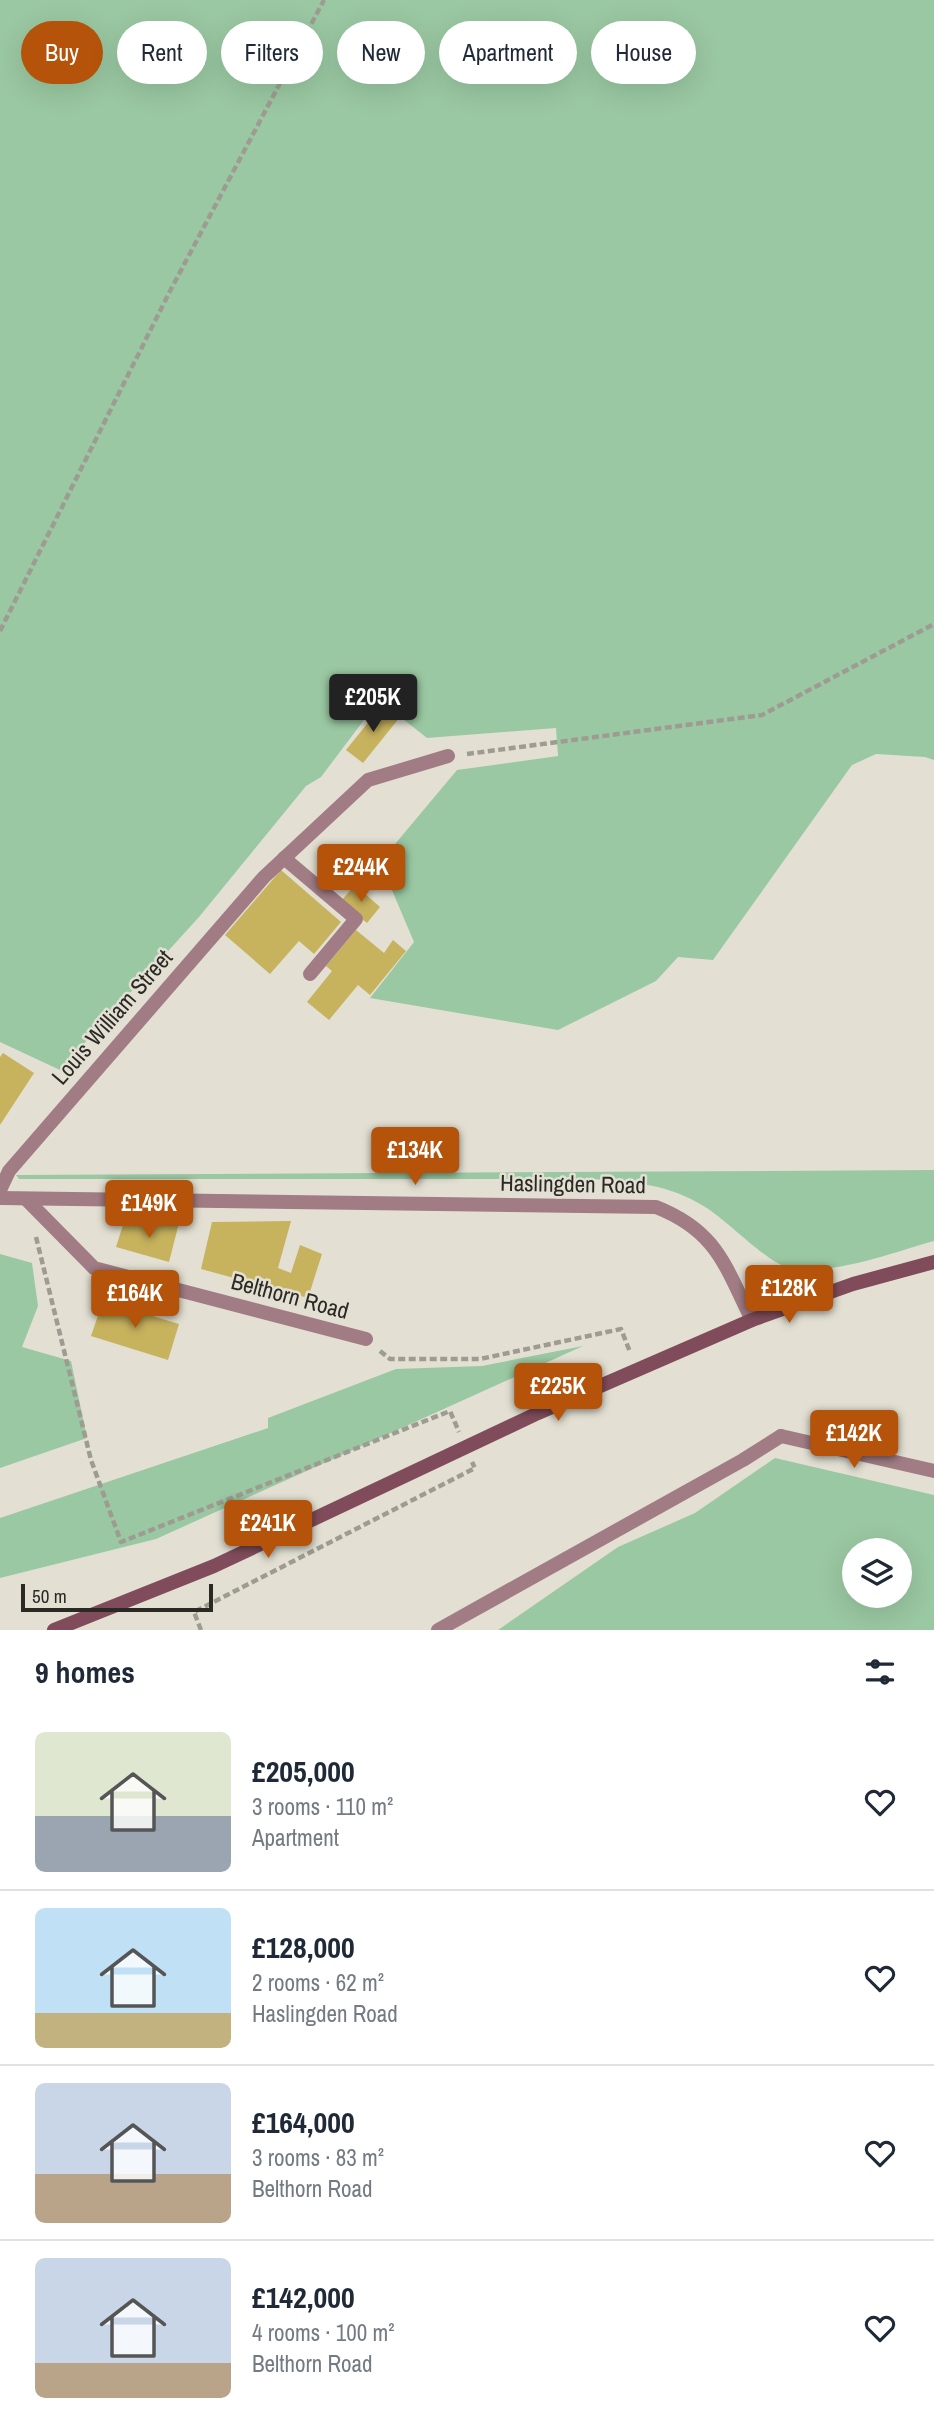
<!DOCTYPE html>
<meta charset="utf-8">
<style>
body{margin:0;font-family:"Archivo Narrow",sans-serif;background:#f6f6f7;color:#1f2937;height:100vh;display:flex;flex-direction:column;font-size:26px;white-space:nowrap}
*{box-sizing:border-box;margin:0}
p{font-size:23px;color:#747a83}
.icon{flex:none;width:38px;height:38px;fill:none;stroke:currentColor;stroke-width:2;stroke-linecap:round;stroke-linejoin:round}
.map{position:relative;height:1630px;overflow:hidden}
.panel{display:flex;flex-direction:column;background:#fff;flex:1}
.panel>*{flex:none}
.top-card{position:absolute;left:21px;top:21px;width:892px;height:63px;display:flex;gap:14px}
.tools{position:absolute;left:842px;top:1538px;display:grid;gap:14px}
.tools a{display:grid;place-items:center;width:70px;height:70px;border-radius:50%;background:#fff;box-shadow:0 7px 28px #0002;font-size:35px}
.scale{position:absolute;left:21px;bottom:18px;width:192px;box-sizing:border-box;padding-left:7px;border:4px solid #2a2924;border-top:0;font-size:19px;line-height:24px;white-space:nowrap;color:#2a2924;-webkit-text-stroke:5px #e3e0d3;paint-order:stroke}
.price{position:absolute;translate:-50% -60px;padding:0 16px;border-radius:7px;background:#b45309;color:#fff;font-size:23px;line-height:46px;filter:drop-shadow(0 2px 4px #0008)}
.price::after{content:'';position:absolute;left:50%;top:42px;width:21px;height:16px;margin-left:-10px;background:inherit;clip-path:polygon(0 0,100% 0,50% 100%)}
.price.selected{background:#222;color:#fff}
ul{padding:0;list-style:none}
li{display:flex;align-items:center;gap:21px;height:175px;padding:0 35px}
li+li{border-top:2px solid #e0e1e3}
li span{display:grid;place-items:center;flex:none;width:196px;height:140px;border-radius:10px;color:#555}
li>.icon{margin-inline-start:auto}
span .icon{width:84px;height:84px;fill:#fffc;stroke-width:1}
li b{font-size:30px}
h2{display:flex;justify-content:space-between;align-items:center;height:84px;padding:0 35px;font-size:30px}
.pill{padding:0 24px;border-radius:32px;background:#fff;box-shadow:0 7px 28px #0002;font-size:24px;line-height:63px}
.pill.selected{background:#b45309;color:#fff}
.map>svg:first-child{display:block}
.green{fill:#9ac8a2;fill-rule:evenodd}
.building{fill:#c7b25d}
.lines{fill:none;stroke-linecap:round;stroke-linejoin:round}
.path{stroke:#9e9c92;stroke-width:4.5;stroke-dasharray:7 3.5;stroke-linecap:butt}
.service{stroke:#a17c85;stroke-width:14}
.minor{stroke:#a17c85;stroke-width:14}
.secondary{stroke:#804c5b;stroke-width:14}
.labels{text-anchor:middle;stroke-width:5;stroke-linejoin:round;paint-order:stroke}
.street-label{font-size:23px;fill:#2a2924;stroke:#e3e0d3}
</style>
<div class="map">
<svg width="934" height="1630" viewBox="0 0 934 1630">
<rect width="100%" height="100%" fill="#e3e0d3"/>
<g class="green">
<polygon points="0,0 934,0 934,760 925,757 876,754 852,765 713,960 678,957 656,981 558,1030 370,998 414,942 380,862 457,770 558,756 556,728 427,738 379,700 321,777 306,786 199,917 60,1070 0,1042"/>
<path d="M934,1170V1241C894,1252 827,1278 787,1267C765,1261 727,1220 705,1207C669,1184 634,1182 592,1179H19L16,1175Z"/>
<polygon points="0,1254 32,1263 38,1306 22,1347 71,1361 87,1438 0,1468"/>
<polygon points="583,1346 156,1539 0,1578 0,1518 268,1428 268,1418 396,1369 482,1366"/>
<path d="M775,1458L934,1495V1630H498L618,1547L695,1513ZM854,1550H900V1596H854Z"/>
</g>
<g class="building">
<polygon points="383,704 400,717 363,763 346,750"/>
<polygon points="281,870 341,922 314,954 299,941 270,974 225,935"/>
<polygon points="355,885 380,907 367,923 341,901"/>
<polygon points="356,930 384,953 393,940 406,951 370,995 358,985 329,1020 307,1002 332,971 326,966"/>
<polygon points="3,1053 34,1073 0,1125 0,1057"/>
<polygon points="291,1221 278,1268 291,1273 300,1245 322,1254 308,1298 201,1269 212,1222"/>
<polygon points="179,1223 169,1262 116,1247 123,1225"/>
<polygon points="103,1301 179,1324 168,1360 91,1336"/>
</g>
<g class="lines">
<g class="path">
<polyline points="0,631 169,293 324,0"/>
<polyline points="467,754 762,715 934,624"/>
<polyline points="36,1237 91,1460 121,1542 450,1411 459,1432"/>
<polyline points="380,1351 390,1359 480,1359 621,1329 630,1352"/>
<polyline points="201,1630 194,1612 475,1468 472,1462"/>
</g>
<g class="service">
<polyline points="284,858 356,919 310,974"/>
<polyline points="0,1190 9,1171 264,877 368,780 448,756"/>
<polyline points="438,1630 743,1460 781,1436"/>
</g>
<g class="minor">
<path d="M0,1198L656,1207C717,1231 725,1266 752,1320"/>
<polyline points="26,1199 94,1268 366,1339"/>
<polyline points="781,1436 934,1471"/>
</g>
<polyline class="secondary" points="54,1630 214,1566 538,1413 752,1320 853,1284 934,1262"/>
</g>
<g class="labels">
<g class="street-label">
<text transform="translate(112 1017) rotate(-49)" y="8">Louis William Street</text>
<text transform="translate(573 1184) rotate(1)" y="8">Haslingden Road</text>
<text transform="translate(290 1296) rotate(15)" y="8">Belthorn Road</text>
</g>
</g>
</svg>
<div class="tools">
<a><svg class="icon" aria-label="layers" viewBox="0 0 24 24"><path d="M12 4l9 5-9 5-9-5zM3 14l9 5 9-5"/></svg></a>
</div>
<div class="scale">50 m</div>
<b class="price selected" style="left:373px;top:734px">£205K</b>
<b class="price" style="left:361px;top:904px">£244K</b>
<b class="price" style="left:415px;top:1187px">£134K</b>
<b class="price" style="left:149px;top:1240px">£149K</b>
<b class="price" style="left:789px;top:1325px">£128K</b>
<b class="price" style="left:135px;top:1330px">£164K</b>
<b class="price" style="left:558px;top:1423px">£225K</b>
<b class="price" style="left:854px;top:1470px">£142K</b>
<b class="price" style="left:268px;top:1560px">£241K</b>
<div class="top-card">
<a class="pill selected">Buy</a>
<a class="pill">Rent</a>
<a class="pill">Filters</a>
<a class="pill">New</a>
<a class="pill">Apartment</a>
<a class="pill">House</a>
</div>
</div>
<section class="panel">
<h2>9 homes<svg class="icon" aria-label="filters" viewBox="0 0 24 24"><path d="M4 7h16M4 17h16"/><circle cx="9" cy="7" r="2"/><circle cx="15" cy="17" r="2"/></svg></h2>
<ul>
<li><span style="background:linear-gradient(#dfe7d0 60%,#9aa5b1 0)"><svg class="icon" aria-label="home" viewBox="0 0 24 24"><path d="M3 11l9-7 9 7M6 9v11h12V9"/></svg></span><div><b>£205,000</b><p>3 rooms · 110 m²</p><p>Apartment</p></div><svg class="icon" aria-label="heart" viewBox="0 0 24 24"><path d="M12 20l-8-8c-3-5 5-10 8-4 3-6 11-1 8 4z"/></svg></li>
<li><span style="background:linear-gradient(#bfe0f5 75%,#c2b280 0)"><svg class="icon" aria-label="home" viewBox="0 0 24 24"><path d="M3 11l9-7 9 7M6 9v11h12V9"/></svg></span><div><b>£128,000</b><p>2 rooms · 62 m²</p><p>Haslingden Road</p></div><svg class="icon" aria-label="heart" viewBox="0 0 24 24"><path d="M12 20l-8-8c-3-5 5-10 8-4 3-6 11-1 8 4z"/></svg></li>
<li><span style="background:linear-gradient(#c9d6e8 65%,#b9a48a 0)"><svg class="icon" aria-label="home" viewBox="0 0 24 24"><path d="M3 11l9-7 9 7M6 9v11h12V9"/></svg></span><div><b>£164,000</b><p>3 rooms · 83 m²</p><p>Belthorn Road</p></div><svg class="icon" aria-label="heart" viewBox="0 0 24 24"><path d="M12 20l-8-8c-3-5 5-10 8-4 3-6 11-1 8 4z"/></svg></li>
<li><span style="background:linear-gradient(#c9d6e8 75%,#b9a48a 0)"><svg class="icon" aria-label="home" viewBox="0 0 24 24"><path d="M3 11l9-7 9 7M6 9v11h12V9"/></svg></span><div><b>£142,000</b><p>4 rooms · 100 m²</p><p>Belthorn Road</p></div><svg class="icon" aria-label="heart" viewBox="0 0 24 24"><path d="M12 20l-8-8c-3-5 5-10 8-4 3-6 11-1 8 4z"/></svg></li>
</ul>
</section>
